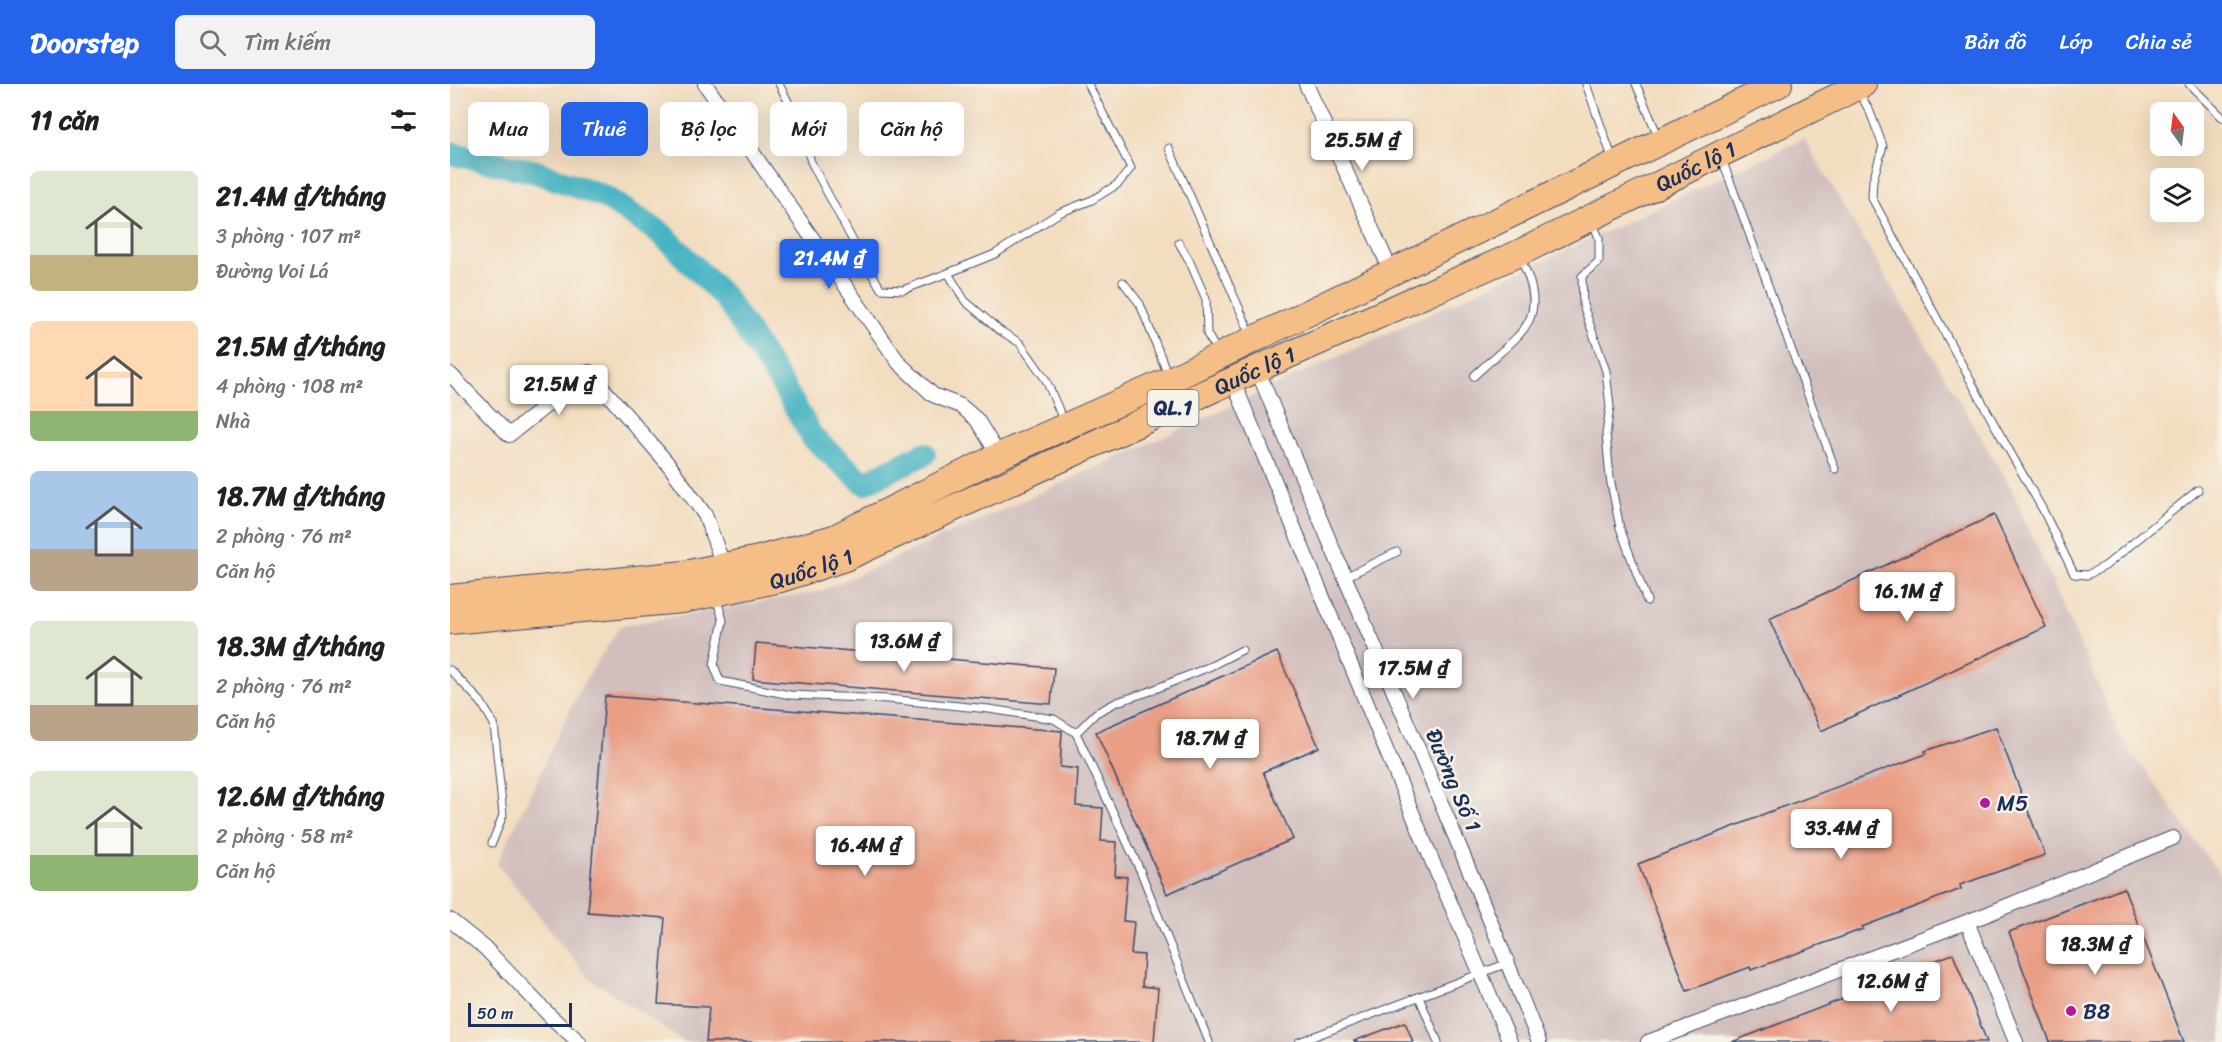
<!DOCTYPE html>
<html lang="vi">
<meta charset="utf-8">
<style>
body{margin:0;font-family:Sriracha,sans-serif;background:#f2f2f2;color:#202124;height:100vh;display:flex;flex-direction:column;font-size:22px;white-space:nowrap}
*{box-sizing:border-box;margin:0}
p{font-size:20px;color:#757577}
.icon{flex:none;width:33px;height:33px;fill:none;stroke:currentColor;stroke-width:2;stroke-linecap:round;stroke-linejoin:round}
.map{position:relative;flex:1;overflow:hidden}
.details{display:flex;flex-direction:column;background:#fff;width:450px}
.details>*{flex:none}
.banner{position:absolute;left:18px;top:18px;width:570px;height:54px;display:flex;gap:12px}
.needle{width:39px;rotate:346deg}
.fabs{position:absolute;left:1700px;top:18px;display:grid;gap:12px}
.fabs a{display:grid;place-items:center;width:54px;height:54px;border-radius:9px;background:#fff;box-shadow:0 6px 24px #0002;font-size:30px}
.scale{position:absolute;left:18px;bottom:15px;width:104px;box-sizing:border-box;padding-left:6px;border:3px solid #1b2f5e;border-top:0;font-size:16px;line-height:21px;white-space:nowrap;color:#1b2f5e;-webkit-text-stroke:4px #f7f3e8;paint-order:stroke}
.price{position:absolute;translate:-50% -51px;padding:0 14px;border-radius:6px;background:#fff;color:#222;font-size:20px;line-height:39px;filter:drop-shadow(0 2px 3px #0008)}
.price::after{content:'';position:absolute;left:50%;top:36px;width:18px;height:14px;margin-left:-9px;background:inherit;clip-path:polygon(0 0,100% 0,50% 100%)}
.price.on{background:#2563eb;color:#fff}
ul{padding:0;list-style:none}
li{display:flex;align-items:center;gap:18px;height:150px;padding:0 30px}
li span{display:grid;place-items:center;flex:none;width:168px;height:120px;border-radius:9px;color:#555}
li>.icon{margin-inline-start:auto}
span .icon{width:72px;height:72px;fill:#fffc;stroke-width:1}
li b{font-size:26px}
h2{display:flex;justify-content:space-between;align-items:center;height:72px;padding:0 30px;font-size:26px}
.pill{padding:0 21px;border-radius:9px;background:#fff;box-shadow:0 6px 24px #0002;font-size:21px;line-height:54px}
.pill.on{background:#2563eb;color:#fff}
header{display:flex;align-items:center;gap:36px;box-sizing:border-box;height:84px;padding:0 30px;background:#2563eb;color:#fff}
header strong{font-size:28px}
nav{display:flex;gap:33px;margin-inline-start:auto;font-size:21px}
.search{width:420px;height:54px;background:#f2f2f2;display:flex;align-items:center;gap:15px;box-sizing:border-box;padding:0 21px;border-radius:9px;color:#757577;font-size:22px}
main{display:flex;flex:1;min-height:0}
.map>svg:first-child{display:block}
.industrial{fill:#d1bfbe}
.lines{fill:none;stroke-linecap:round;stroke-linejoin:round}
.river{stroke:#47b4c3;stroke-width:24}
.building{fill:#e99e85}
.lane-casing{stroke:#3b496d;stroke-width:9}
.street-casing{stroke:#3b496d;stroke-width:16}
.highway-casing{stroke:#3b496d;stroke-width:28}
.lane{stroke:#fff;stroke-width:7}
.street{stroke:#fff;stroke-width:14}
.highway{stroke:#f6be87;stroke-width:26}
.poi-dot{fill:#b5179e;stroke:#f7f3e8;stroke-width:2}
.labels{text-anchor:middle;stroke-width:5;stroke-linejoin:round;paint-order:stroke}
.shield{fill:#f7f3e8;stroke:#5d6a87;stroke-width:1.5}
.shield-label{font-size:21px;font-weight:bold;fill:#1b2f5e}
.street-label{font-size:22px;fill:#1b2f5e;stroke:#f7f3e8}
.poi-label{font-size:22px;fill:#1b2f5e;stroke:#f7f3e8;text-anchor:start}
</style>
<header>
<strong>Doorstep</strong>
<div class="search"><svg class="icon" aria-label="search" viewBox="0 0 24 24"><circle cx="10" cy="10" r="6"/><path d="M15 15l6 6"/></svg>Tìm kiếm</div>
<nav><a>Bản đồ</a><a>Lớp</a><a>Chia sẻ</a></nav>
</header>
<main>
<section class="details">
<h2>11 căn<svg class="icon" aria-label="filters" viewBox="0 0 24 24"><path d="M4 7h16M4 17h16"/><circle cx="9" cy="7" r="2"/><circle cx="15" cy="17" r="2"/></svg></h2>
<ul>
<li><span style="background:linear-gradient(#dfe7d0 70%,#c2b280 0)"><svg class="icon" aria-label="home" viewBox="0 0 24 24"><path d="M3 11l9-7 9 7M6 9v11h12V9"/></svg></span><div><b>21.4M ₫/tháng</b><p>3 phòng · 107 m²</p><p>Đường Voi Lá</p></div></li>
<li><span style="background:linear-gradient(#ffd9b3 75%,#8fb573 0)"><svg class="icon" aria-label="home" viewBox="0 0 24 24"><path d="M3 11l9-7 9 7M6 9v11h12V9"/></svg></span><div><b>21.5M ₫/tháng</b><p>4 phòng · 108 m²</p><p>Nhà</p></div></li>
<li><span style="background:linear-gradient(#a9c7e8 65%,#b9a48a 0)"><svg class="icon" aria-label="home" viewBox="0 0 24 24"><path d="M3 11l9-7 9 7M6 9v11h12V9"/></svg></span><div><b>18.7M ₫/tháng</b><p>2 phòng · 76 m²</p><p>Căn hộ</p></div></li>
<li><span style="background:linear-gradient(#dfe7d0 70%,#b9a48a 0)"><svg class="icon" aria-label="home" viewBox="0 0 24 24"><path d="M3 11l9-7 9 7M6 9v11h12V9"/></svg></span><div><b>18.3M ₫/tháng</b><p>2 phòng · 76 m²</p><p>Căn hộ</p></div></li>
<li><span style="background:linear-gradient(#dfe7d0 70%,#8fb573 0)"><svg class="icon" aria-label="home" viewBox="0 0 24 24"><path d="M3 11l9-7 9 7M6 9v11h12V9"/></svg></span><div><b>12.6M ₫/tháng</b><p>2 phòng · 58 m²</p><p>Căn hộ</p></div></li>
</ul>
</section>
<div class="map">
<svg width="1772" height="958" viewBox="0 0 1772 958">
<rect width="100%" height="100%" fill="#f7f3e8"/>
<filter id="ink" filterUnits="userSpaceOnUse"><feTurbulence type="fractalNoise" baseFrequency=".0167" numOctaves="2"/><feDisplacementMap in="SourceGraphic" scale="12" xChannelSelector="R" yChannelSelector="G"/><feConvolveMatrix kernelMatrix="1 2 1 2 8 2 1 2 1" color-interpolation-filters="sRGB"/></filter>
<filter id="wash" filterUnits="userSpaceOnUse"><feTurbulence type="fractalNoise" baseFrequency=".008" numOctaves="4" result="noise"/><feDisplacementMap in="SourceGraphic" scale="24" xChannelSelector="R" yChannelSelector="G"/><feGaussianBlur stdDeviation="1.35" result="paint"/><feColorMatrix in="noise" values="0 0 0 0 0 0 0 0 0 0 0 0 0 0 0 0 0 1.4 0 .05"/><feComposite in="paint" operator="in"/></filter>
<g filter="url(#wash)">
<rect width="100%" height="100%" fill="#f3ddc0"/>
<polygon class="industrial" points="1354,55 1561,404 1671,653 1772,794 1772,958 234,958 139,894 47,780 131,603 170,542 372,507 756,334"/>
<g class="lines">
<polyline class="river" points="0,69 86,88 153,112 212,150 275,214 333,302 363,354 414,399 474,370"/>
</g>
<g id="blocks">
<g class="building">
<polygon points="1544,431 1596,543 1371,647 1319,535"/>
<polygon points="306,559 604,584 601,620 303,595"/>
<polygon points="827,568 869,663 813,688 843,755 717,810 646,648"/>
<polygon points="155,612 612,647 610,683 628,685 626,722 653,724 651,757 667,758 665,792 677,793 673,837 684,838 681,870 694,871 692,902 708,904 704,958 256,958 259,923 208,920 215,834 138,828"/>
<polygon points="1546,643 1595,771 1510,801 1511,805 1412,843 1413,845 1301,886 1300,883 1237,907 1188,780 1311,732 1311,731 1476,670 1475,667"/>
<polygon points="1674,804 1734,958 1600,958 1559,848"/>
<polygon points="1503,870 1537,958 1282,958 1434,899 1433,896"/>
<polygon points="955,938 963,958 905,958 904,957"/>
</g>
</g>
</g>
<g filter="url(#ink)">
<use href="#blocks" fill-opacity="0" stroke="#3b496d" stroke-width="1.5"/>
<g class="lines">
<defs>
<g id="lane">
<polyline points="329,0 351,42 361,78 405,161 431,205 453,206 498,189 515,217 549,246 570,259 596,296 614,338"/>
<polyline points="1136,0 1163,76"/>
<polyline points="1186,0 1209,54"/>
<polyline points="1739,0 1772,33"/>
<polyline points="1409,8 1420,28 1433,62 1423,96 1422,114 1543,338 1593,426 1624,490 1637,491 1655,482 1748,406"/>
<polyline points="719,64 801,251"/>
<polyline points="1272,75 1385,385"/>
<polyline points="1143,139 1149,154 1149,177 1132,192 1133,221 1156,287 1160,323 1156,350 1160,394 1170,444 1197,517"/>
<polyline points="729,159 739,176 756,215 757,250 767,267"/>
<polyline points="498,189 545,170 609,129 642,116 668,100 681,84 638,0"/>
<polyline points="673,198 690,220 718,291"/>
<path d="M1024,292C1067,250 1104,240 1070,174"/>
<polyline points="893,494 947,468"/>
<polyline points="266,513 273,536 264,581 270,597 340,611 438,615 539,625 604,635 626,649 690,786 759,958"/>
<polyline points="0,586 31,618 44,640 53,731 42,759"/>
<polyline points="626,649 646,629 667,618 698,608 761,582 792,566"/>
<polyline points="969,913 988,958"/>
<polyline points="849,958 1058,879"/>
</g>
<g id="street">
<polyline points="255,0 449,279 483,311 511,322 527,336 549,372"/>
<polyline points="856,0 942,189"/>
<path d="M807,285C900,510 1000,732 1089,958"/>
<polyline points="0,290 59,351 139,288 219,381 255,431 274,483"/>
<polyline points="783,297 983,779 1060,958"/>
<polyline points="0,836 35,864 101,933 129,958"/>
<polyline points="1517,838 1566,958"/>
<polyline points="1198,958 1535,831 1723,754"/>
</g>
<g id="highway">
<polyline points="0,514 234,490 309,475 384,454 549,372 720,296 1329,0"/>
<path id="s1" d="M0,537L232,516L331,495L395,474L807,285L1067,170L1413,0"/>
</g>
</defs>
<use href="#lane" class="lane-casing"/>
<use href="#street" class="street-casing"/>
<use href="#highway" class="highway-casing"/>
<use href="#lane" class="lane"/>
<use href="#street" class="street"/>
<use href="#highway" class="highway"/>
</g>
</g>
<g class="poi-dot">
<circle cx="1535" cy="719" r="6"/>
<circle cx="1621" cy="927" r="6"/>
</g>
<g class="labels">
<rect class="shield" x="697.5" y="306" width="51" height="36" rx="4.5"/>
<g class="shield-label">
<text x="723" y="331">QL.1</text>
</g>
<g class="street-label">
<text dy="8" stroke="none"><textPath href="#s1" startOffset="1338">Quốc lộ 1</textPath></text>
<text dy="8" stroke="none"><textPath href="#s1" startOffset="852">Quốc lộ 1</textPath></text>
<text dy="8" stroke="none"><textPath href="#s1" startOffset="366">Quốc lộ 1</textPath></text>
<text transform="translate(1004 696) rotate(67)" y="8">Đường Số 1</text>
</g>
<g class="poi-label">
<text x="1547" y="727">M5</text>
<text x="1633" y="935">B8</text>
</g>
</g>
</svg>
<div class="fabs">
<a><svg class="needle" viewBox="-14 -14 28 28"><path d="M0-13l5 13h-10z" fill="#e53935"/><path d="M0 13l5-13h-10z" fill="#757577"/></svg></a>
<a><svg class="icon" aria-label="layers" viewBox="0 0 24 24"><path d="M12 4l9 5-9 5-9-5zM3 14l9 5 9-5"/></svg></a>
</div>
<div class="scale">50 m</div>
<b class="price" style="left:912px;top:88px">25.5M ₫</b>
<b class="price on" style="left:379px;top:206px">21.4M ₫</b>
<b class="price" style="left:109px;top:332px">21.5M ₫</b>
<b class="price" style="left:1457px;top:539px">16.1M ₫</b>
<b class="price" style="left:454px;top:589px">13.6M ₫</b>
<b class="price" style="left:963px;top:616px">17.5M ₫</b>
<b class="price" style="left:760px;top:686px">18.7M ₫</b>
<b class="price" style="left:1391px;top:776px">33.4M ₫</b>
<b class="price" style="left:415px;top:793px">16.4M ₫</b>
<b class="price" style="left:1645px;top:892px">18.3M ₫</b>
<b class="price" style="left:1441px;top:929px">12.6M ₫</b>
<div class="banner">
<a class="pill">Mua</a>
<a class="pill on">Thuê</a>
<a class="pill">Bộ lọc</a>
<a class="pill">Mới</a>
<a class="pill">Căn hộ</a>
</div>
</div>
</main>
